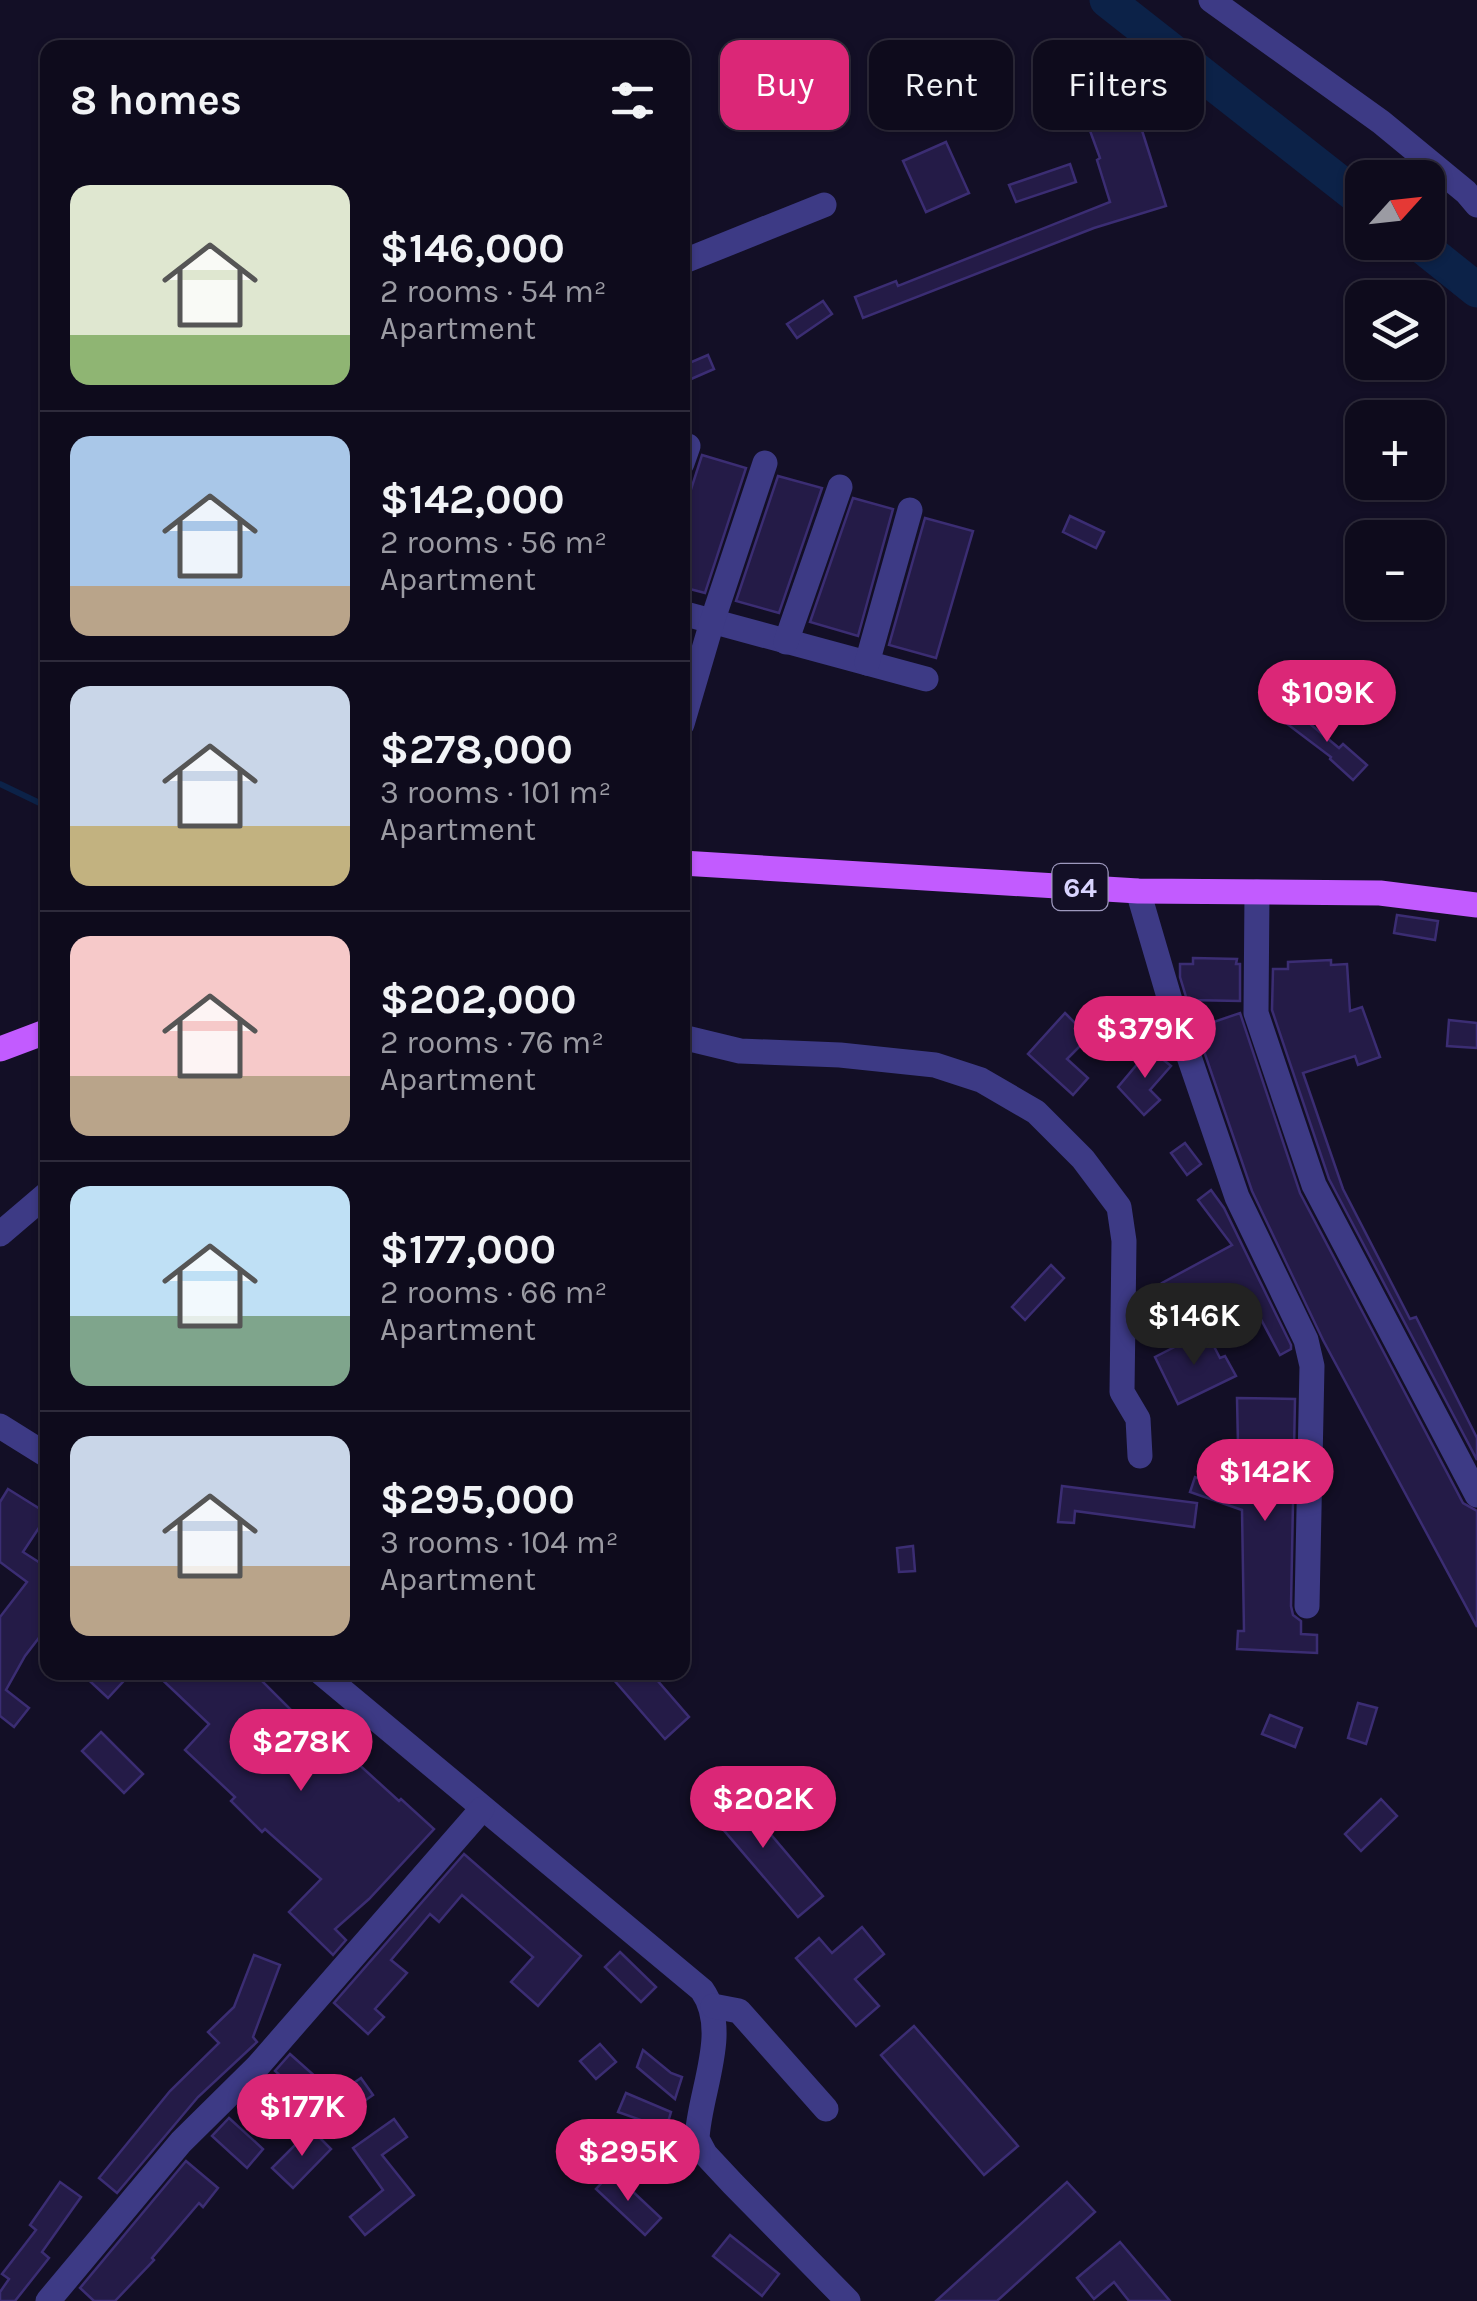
<!DOCTYPE html>
<meta charset="utf-8">
<style>
body{margin:0;font-family:Karla,sans-serif;background:#1c1929;color:#f1f3f6;height:100vh;display:flex;flex-direction:column;font-size:38px;white-space:nowrap}
*{box-sizing:border-box;margin:0}
p{font-size:32px;color:#9b9ba3}
.icon{flex:none;width:55px;height:55px;fill:none;stroke:currentColor;stroke-width:2;stroke-linecap:round;stroke-linejoin:round}
.map{position:relative;flex:1;overflow:hidden}
.details{position:absolute;left:40px;top:40px;width:650px;height:1640px;display:flex;flex-direction:column;background:#0e0b1c;border-radius:20px;box-shadow:0 2px 8px #0004,0 0 0 2px #2e2b3b}
.details>*{flex:none}
.hud{position:absolute;left:720px;top:40px;width:605px;height:90px;display:flex;gap:20px}
.needle{width:65px;rotate:63deg}
.controls{position:absolute;left:1345px;top:160px;display:grid;gap:20px}
.controls a{display:grid;place-items:center;width:100px;height:100px;border-radius:20px;background:#0e0b1c;box-shadow:0 2px 8px #0004,0 0 0 2px #2e2b3b;font-size:50px}
.price{position:absolute;translate:-50% -85px;padding:0 22px;border-radius:35px;background:#db2777;color:#fff;font-size:32px;line-height:65px;filter:drop-shadow(0 2px 5px #0008)}
.price::after{content:'';position:absolute;left:50%;top:60px;width:30px;height:22px;margin-left:-15px;background:inherit;clip-path:polygon(0 0,100% 0,50% 100%)}
.price.selected{background:#222;color:#fff}
ul{padding:0;list-style:none}
li{display:flex;align-items:center;gap:30px;height:250px;padding:0 30px}
li+li{border-top:2px solid #2e2b3b}
li span{display:grid;place-items:center;flex:none;width:280px;height:200px;border-radius:20px;color:#555}
li>.icon{margin-inline-start:auto}
span .icon{width:120px;height:120px;fill:#fffc;stroke-width:1}
li b{font-size:42px}
h2{display:flex;justify-content:space-between;align-items:center;height:120px;padding:0 30px;font-size:42px}
.chip{padding:0 35px;border-radius:20px;background:#0e0b1c;box-shadow:0 2px 8px #0004,0 0 0 2px #2e2b3b;font-size:35px;line-height:90px}
.chip.selected{background:#db2777;color:#fff}
.map>svg:first-child{display:block}
.lines{fill:none;stroke-linecap:round;stroke-linejoin:round}
.stream{stroke:#0c2248;stroke-width:6}
.river{stroke:#0c2248;stroke-width:35}
.building{fill:#241b47;stroke:#3b2d73;stroke-width:2.5}
.minor{stroke:#3d3a85;stroke-width:25}
.major{stroke:#c25bff;stroke-width:25}
.labels{text-anchor:middle;stroke-width:8;stroke-linejoin:round;paint-order:stroke}
.shield{fill:#130f26;stroke:#9e99be;stroke-width:2.5}
.shield-label{font-size:28px;font-weight:bold;fill:#d9d4ff}
</style>
<div class="map">
<svg width="1477" height="2301" viewBox="0 0 1477 2301">
<rect width="100%" height="100%" fill="#130f26"/>
<g class="lines">
<polyline class="stream" points="0,784 48,807"/>
<g class="river">
<polyline points="1107,0 1362,200"/>
<polyline points="1417,242 1477,290"/>
</g>
</g>
<g class="building">
<polygon points="1132,99 1166,206 1094,228 863,318 855,297 896,281 898,286 1110,202 1097,160 1100,158 1085,117"/>
<polygon points="946,142 969,193 926,212 903,161"/>
<polygon points="1070,164 1076,182 1016,202 1009,185"/>
<polygon points="823,301 832,314 797,338 787,324"/>
<polygon points="708,355 714,369 682,383 682,366"/>
<polygon points="702,455 746,468 705,593 682,587 682,504 686,505"/>
<polygon points="778,476 822,488 779,613 736,601"/>
<polygon points="853,498 893,509 858,636 810,622"/>
<polygon points="1070,516 1104,532 1096,548 1063,532"/>
<polygon points="925,518 973,531 936,658 889,645"/>
<polygon points="1291,708 1339,748 1343,744 1367,765 1353,780 1330,759 1331,757 1282,720"/>
<polygon points="1397,915 1438,921 1435,940 1394,933"/>
<polygon points="1193,958 1237,959 1236,964 1240,964 1240,1001 1187,1000 1180,977 1180,964 1193,964"/>
<polygon points="1331,960 1331,965 1347,964 1350,1011 1362,1007 1380,1057 1358,1065 1355,1056 1303,1073 1343,1189 1410,1319 1416,1317 1477,1438 1477,1460 1329,1179 1272,1010 1273,969 1288,969 1288,962"/>
<polygon points="1065,1013 1089,1037 1067,1059 1088,1078 1073,1095 1028,1054"/>
<polygon points="1240,1013 1300,1193 1463,1503 1477,1511 1477,1627 1323,1340 1252,1191 1196,1028"/>
<polygon points="1449,1020 1477,1023 1477,1048 1447,1046"/>
<polygon points="1150,1049 1171,1066 1150,1090 1160,1100 1144,1115 1118,1087"/>
<polygon points="1185,1143 1201,1164 1187,1175 1171,1153"/>
<polygon points="1211,1190 1224,1208 1291,1345 1291,1349 1280,1355 1248,1295 1188,1328 1162,1283 1232,1245 1198,1200"/>
<polygon points="1051,1265 1064,1278 1025,1320 1012,1307"/>
<polygon points="1206,1331 1220,1358 1225,1356 1236,1376 1178,1404 1155,1357"/>
<polygon points="1237,1398 1295,1399 1291,1606 1293,1615 1301,1621 1301,1634 1317,1635 1317,1653 1237,1649 1238,1631 1244,1631 1242,1510 1190,1492 1195,1477 1239,1492"/>
<polygon points="1062,1486 1197,1503 1194,1527 1075,1511 1074,1523 1058,1522"/>
<polygon points="8,1489 48,1514 23,1552 48,1568 48,1626 25,1656 6,1690 29,1708 14,1727 0,1716 0,1617 27,1582 0,1562 0,1502"/>
<polygon points="913,1546 915,1571 899,1572 897,1548"/>
<polygon points="80,1672 132,1672 108,1698"/>
<polygon points="154,1672 253,1672 305,1724 308,1720 352,1762 354,1760 399,1801 401,1799 434,1829 369,1899 335,1929 346,1940 333,1955 289,1912 321,1879 265,1829 262,1832 231,1801 235,1797 185,1750 209,1724"/>
<polygon points="607,1672 650,1672 689,1717 665,1739"/>
<polygon points="1358,1703 1377,1708 1366,1744 1348,1738"/>
<polygon points="1270,1715 1302,1728 1295,1747 1262,1734"/>
<polygon points="101,1732 143,1774 124,1793 82,1751"/>
<polygon points="729,1785 823,1896 798,1917 704,1807"/>
<polygon points="1381,1799 1397,1816 1361,1851 1345,1834"/>
<polygon points="464,1854 581,1956 538,2006 511,1982 533,1957 462,1895 439,1922 430,1914 391,1960 407,1973 375,2009 384,2017 368,2034 334,2003"/>
<polygon points="862,1927 884,1954 855,1979 879,2006 856,2026 796,1958 819,1938 832,1953"/>
<polygon points="620,1952 656,1987 641,2002 605,1967"/>
<polygon points="254,1955 280,1965 253,2037 257,2042 198,2097 117,2193 99,2178 170,2091 219,2043 208,2032 234,2007"/>
<polygon points="914,2026 1018,2146 984,2175 881,2055"/>
<polygon points="600,2044 616,2062 596,2079 580,2061"/>
<polygon points="643,2050 671,2073 682,2077 675,2099 637,2067"/>
<polygon points="290,2054 336,2095 361,2078 373,2095 333,2123 275,2071"/>
<polygon points="626,2093 671,2112 666,2129 618,2112"/>
<polygon points="229,2118 263,2149 247,2168 212,2136"/>
<polygon points="394,2119 407,2137 382,2155 414,2195 365,2235 350,2217 383,2190 353,2148"/>
<polygon points="311,2129 331,2149 293,2188 272,2168"/>
<polygon points="186,2161 218,2188 203,2207 199,2203 152,2258 154,2260 115,2301 94,2301 80,2288"/>
<polygon points="612,2172 661,2218 645,2235 596,2189"/>
<polygon points="60,2182 81,2197 42,2252 49,2258 15,2301 0,2301 0,2292 9,2279 2,2274 36,2230 30,2225"/>
<polygon points="1067,2182 1095,2212 997,2301 936,2301"/>
<polygon points="730,2235 779,2274 762,2296 713,2256"/>
<polygon points="1120,2242 1170,2301 1129,2301 1114,2282 1094,2299 1077,2278"/>
</g>
<g class="lines">
<g class="minor">
<polyline points="1211,0 1381,122 1466,192 1477,205"/>
<polyline points="682,262 824,205"/>
<polyline points="682,463 688,446"/>
<polyline points="682,613 926,679"/>
<polyline points="786,642 840,487"/>
<polyline points="867,663 910,510"/>
<polyline points="682,724 712,622 765,463"/>
<polyline points="1138,891 1172,1007 1237,1197 1306,1340 1312,1366 1307,1606"/>
<polyline points="1257,892 1256,1013 1314,1185 1477,1495"/>
<polyline points="682,1037 740,1051 840,1055 935,1065 981,1080 1036,1112 1083,1159 1119,1207 1124,1241 1122,1392 1138,1419 1140,1456"/>
<polyline points="0,1234 48,1193"/>
<polyline points="0,1426 48,1456"/>
<path d="M320,1672L702,1990C731,2031 699,2092 697,2139L705,2154L733,2184L848,2301"/>
<polyline points="713,2006 739,2011 826,2109"/>
<polyline points="48,2301 181,2142 257,2067 482,1809"/>
</g>
<g class="major">
<polyline points="682,863 1138,891 1380,893 1477,905"/>
<polyline points="0,1049 48,1031"/>
</g>
</g>
<g class="labels">
<rect class="shield" x="1052.5" y="864" width="55" height="46" rx="8"/>
<g class="shield-label">
<text x="1080" y="897">64</text>
</g>
</g>
</svg>
<div class="controls">
<a><svg class="needle" viewBox="-14 -14 28 28"><path d="M0-13l5 13h-10z" fill="#e53935"/><path d="M0 13l5-13h-10z" fill="#9b9ba3"/></svg></a>
<a><svg class="icon" aria-label="layers" viewBox="0 0 24 24"><path d="M12 4l9 5-9 5-9-5zM3 14l9 5 9-5"/></svg></a>
<a>+</a>
<a>−</a>
</div>
<b class="price" style="left:1327px;top:745px">$109K</b>
<b class="price" style="left:1145px;top:1081px">$379K</b>
<b class="price selected" style="left:1194px;top:1368px">$146K</b>
<b class="price" style="left:1265px;top:1524px">$142K</b>
<b class="price" style="left:301px;top:1794px">$278K</b>
<b class="price" style="left:763px;top:1851px">$202K</b>
<b class="price" style="left:302px;top:2159px">$177K</b>
<b class="price" style="left:628px;top:2204px">$295K</b>
<div class="hud">
<a class="chip selected">Buy</a>
<a class="chip">Rent</a>
<a class="chip">Filters</a>
</div>
<section class="details">
<h2>8 homes<svg class="icon" aria-label="filters" viewBox="0 0 24 24"><path d="M4 7h16M4 17h16"/><circle cx="9" cy="7" r="2"/><circle cx="15" cy="17" r="2"/></svg></h2>
<ul>
<li><span style="background:linear-gradient(#dfe7d0 75%,#8fb573 0)"><svg class="icon" aria-label="home" viewBox="0 0 24 24"><path d="M3 11l9-7 9 7M6 9v11h12V9"/></svg></span><div><b>$146,000</b><p>2 rooms · 54 m²</p><p>Apartment</p></div></li>
<li><span style="background:linear-gradient(#a9c7e8 75%,#b9a48a 0)"><svg class="icon" aria-label="home" viewBox="0 0 24 24"><path d="M3 11l9-7 9 7M6 9v11h12V9"/></svg></span><div><b>$142,000</b><p>2 rooms · 56 m²</p><p>Apartment</p></div></li>
<li><span style="background:linear-gradient(#c9d6e8 70%,#c2b280 0)"><svg class="icon" aria-label="home" viewBox="0 0 24 24"><path d="M3 11l9-7 9 7M6 9v11h12V9"/></svg></span><div><b>$278,000</b><p>3 rooms · 101 m²</p><p>Apartment</p></div></li>
<li><span style="background:linear-gradient(#f6c9c9 70%,#b9a48a 0)"><svg class="icon" aria-label="home" viewBox="0 0 24 24"><path d="M3 11l9-7 9 7M6 9v11h12V9"/></svg></span><div><b>$202,000</b><p>2 rooms · 76 m²</p><p>Apartment</p></div></li>
<li><span style="background:linear-gradient(#bfe0f5 65%,#7fa58c 0)"><svg class="icon" aria-label="home" viewBox="0 0 24 24"><path d="M3 11l9-7 9 7M6 9v11h12V9"/></svg></span><div><b>$177,000</b><p>2 rooms · 66 m²</p><p>Apartment</p></div></li>
<li><span style="background:linear-gradient(#c9d6e8 65%,#b9a48a 0)"><svg class="icon" aria-label="home" viewBox="0 0 24 24"><path d="M3 11l9-7 9 7M6 9v11h12V9"/></svg></span><div><b>$295,000</b><p>3 rooms · 104 m²</p><p>Apartment</p></div></li>
</ul>
</section>
</div>
